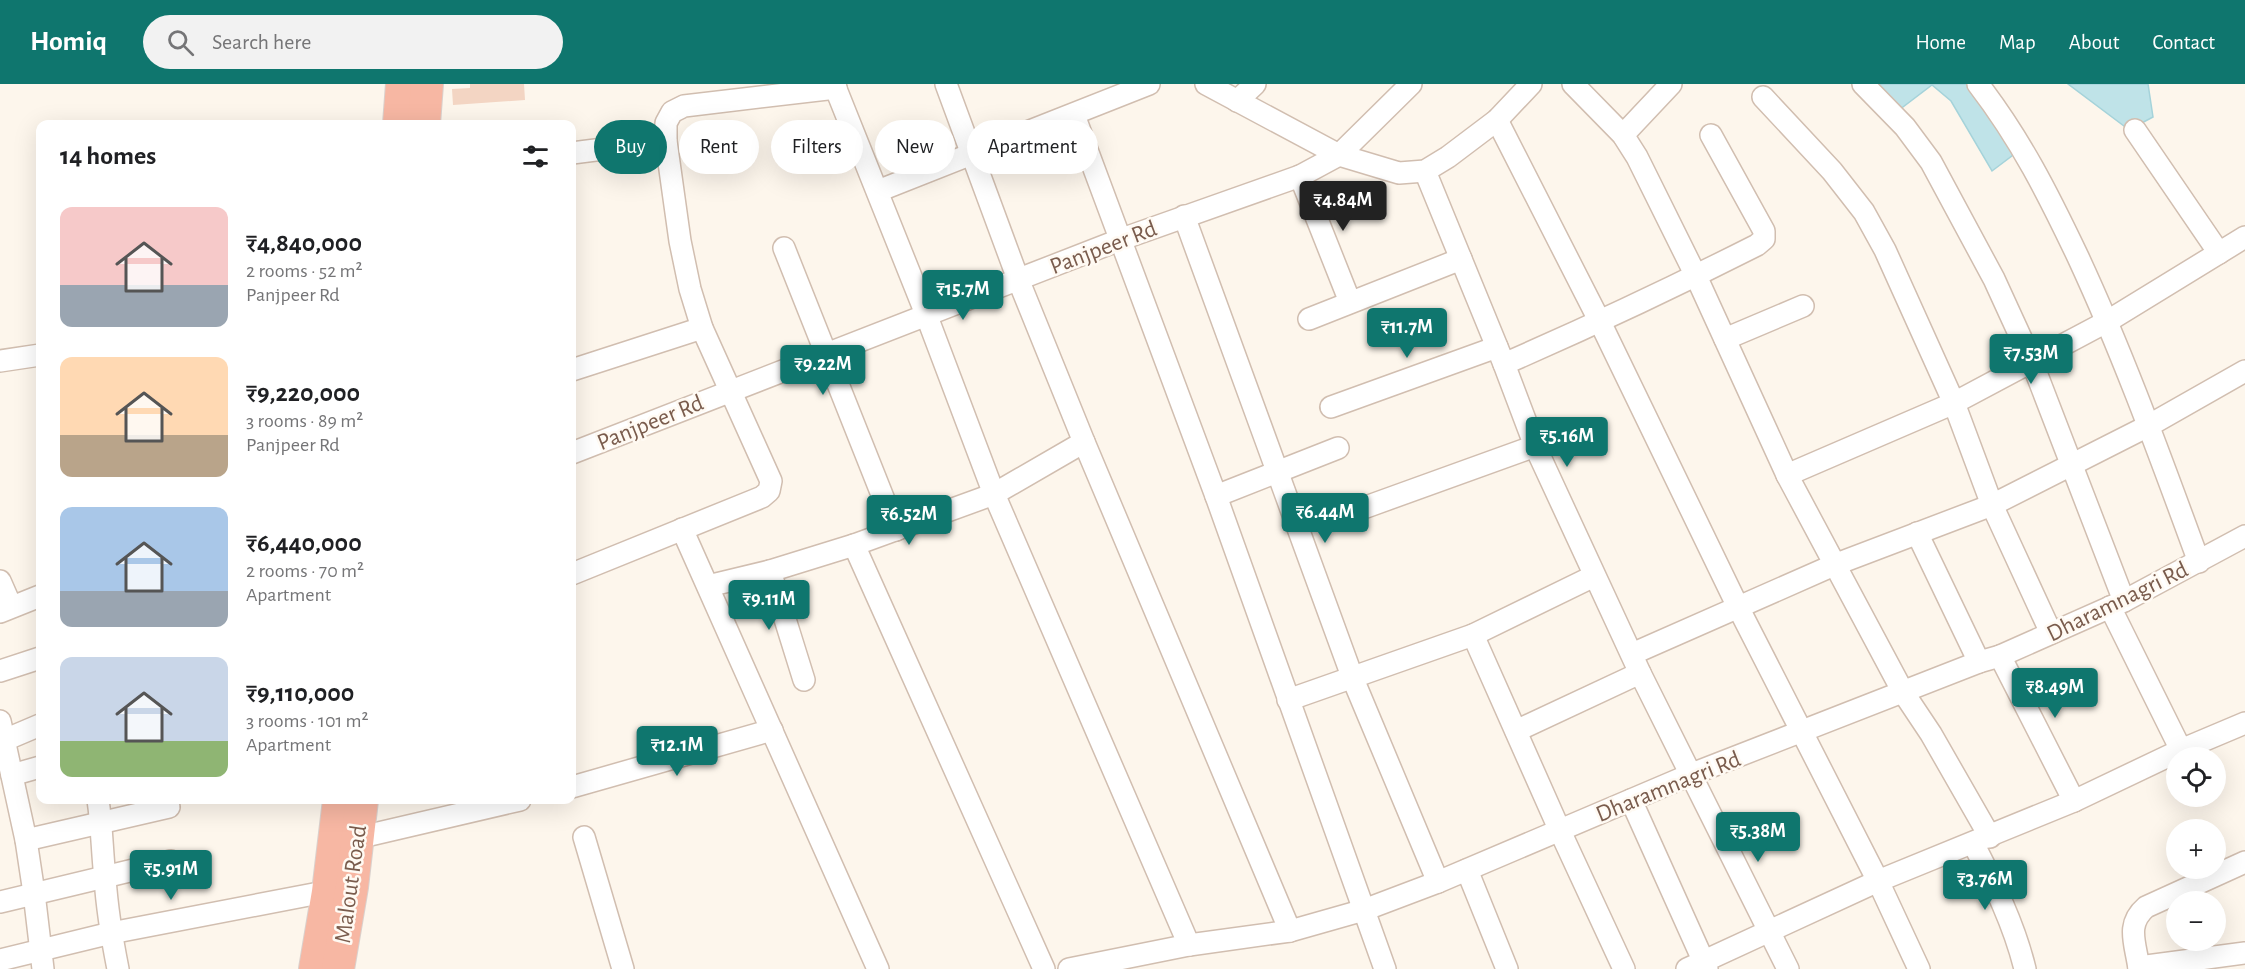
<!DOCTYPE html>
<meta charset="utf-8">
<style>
body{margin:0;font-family:"Alegreya Sans",sans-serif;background:#f2f2f2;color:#202124;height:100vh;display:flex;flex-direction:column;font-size:22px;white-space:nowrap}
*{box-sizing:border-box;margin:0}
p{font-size:20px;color:#757577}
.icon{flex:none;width:33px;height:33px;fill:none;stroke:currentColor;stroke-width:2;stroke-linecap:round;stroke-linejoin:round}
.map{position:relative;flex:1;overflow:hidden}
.sheet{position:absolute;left:36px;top:36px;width:540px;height:684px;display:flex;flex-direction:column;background:#fff;border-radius:12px;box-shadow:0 6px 24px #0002}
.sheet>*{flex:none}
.guide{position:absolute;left:594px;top:36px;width:570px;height:54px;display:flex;gap:12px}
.fabs{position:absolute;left:2166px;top:663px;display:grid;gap:12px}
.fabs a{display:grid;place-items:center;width:60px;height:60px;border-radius:50%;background:#fff;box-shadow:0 6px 24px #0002;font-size:30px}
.price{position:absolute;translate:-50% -51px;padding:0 14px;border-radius:6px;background:#0f766e;color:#fff;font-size:20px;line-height:39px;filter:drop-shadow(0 2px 3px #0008)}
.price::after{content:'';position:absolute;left:50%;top:36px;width:18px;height:14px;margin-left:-9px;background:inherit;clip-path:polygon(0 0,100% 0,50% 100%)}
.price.current{background:#222;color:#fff}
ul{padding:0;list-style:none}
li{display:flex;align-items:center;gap:18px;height:150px;padding:0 24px}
li span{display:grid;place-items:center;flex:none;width:168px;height:120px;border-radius:12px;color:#555}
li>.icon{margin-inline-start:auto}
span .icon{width:72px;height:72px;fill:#fffc;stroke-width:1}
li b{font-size:26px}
h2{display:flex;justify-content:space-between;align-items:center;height:72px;padding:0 24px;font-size:26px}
.tag{padding:0 21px;border-radius:27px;background:#fff;box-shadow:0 6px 24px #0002;font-size:21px;line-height:54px}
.tag.current{background:#0f766e;color:#fff}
header{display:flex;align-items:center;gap:36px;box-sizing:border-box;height:84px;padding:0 30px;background:#0f766e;color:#fff}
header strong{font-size:28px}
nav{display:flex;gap:33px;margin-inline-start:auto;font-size:21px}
.search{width:420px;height:54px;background:#f2f2f2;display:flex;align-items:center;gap:15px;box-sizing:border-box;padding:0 21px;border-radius:33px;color:#757577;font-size:22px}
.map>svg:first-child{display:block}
.water{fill:#bfe3e8;stroke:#a5d3da;stroke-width:1.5}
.building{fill:#f3d5c3}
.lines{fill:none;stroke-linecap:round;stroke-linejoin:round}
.minor-casing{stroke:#d1beb0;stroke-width:24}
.highway-casing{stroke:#dad1cd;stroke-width:34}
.minor{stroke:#fff;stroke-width:21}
.highway{stroke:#f7b7a3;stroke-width:32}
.labels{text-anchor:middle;stroke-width:5;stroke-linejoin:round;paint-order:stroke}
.street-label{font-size:24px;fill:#7a5c4d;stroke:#fffaf3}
</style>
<header>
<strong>Homiq</strong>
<div class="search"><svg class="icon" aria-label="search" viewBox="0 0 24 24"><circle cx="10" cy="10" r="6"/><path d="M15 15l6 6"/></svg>Search here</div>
<nav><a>Home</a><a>Map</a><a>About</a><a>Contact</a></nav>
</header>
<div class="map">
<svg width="2245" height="885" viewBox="0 0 2245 885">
<rect width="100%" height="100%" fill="#fdf6ec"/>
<g class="water">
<polygon points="1868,0 1970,0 2017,68 1992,87 1951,17 1932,1 1895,29"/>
<polygon points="2068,0 2148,0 2153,33 2138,41 2124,42"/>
</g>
<polygon class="building" points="470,0 524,0 525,16 453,21 452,5 470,4"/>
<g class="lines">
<defs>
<g id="minor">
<polyline points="834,0 926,230 994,410 1189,861"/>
<polyline points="946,0 1018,195 1084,358 1290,847"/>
<polyline points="1206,0 1339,71 1399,89 1425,87 1448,73 1497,36 1531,0"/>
<polyline points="1573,0 1623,51 1637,73 1696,192 1787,391 1903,608 1931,650 1990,753"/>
<polyline points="1863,0 1905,43 1931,78 1994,195 2032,278 2124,517"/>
<path d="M1978,0C2021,56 2048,110 2078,173C2124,272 2161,375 2199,478"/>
<polyline points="1763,13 1832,87 1864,128 1885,166 1954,319 1992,421 2051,549"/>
<polyline points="1237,17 1255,0"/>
<polyline points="1074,31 1216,412 1385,885"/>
<polyline points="1497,36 1600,238 1738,523 1878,797 1919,885"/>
<polyline points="2135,46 2219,169"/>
<polyline points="1623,51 1671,0"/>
<polyline points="572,69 666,57"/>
<polyline points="1425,87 1504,280 1535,362 1640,589 1788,885"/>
<polyline points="1300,92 1350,218"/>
<polyline points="878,107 1149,0"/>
<polyline points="1184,132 1353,595 1438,798"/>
<polyline points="784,164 896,446"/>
<polyline points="1309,235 1461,175"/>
<polyline points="1725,255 1803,222"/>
<polyline points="0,277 40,271"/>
<path d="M1504,280C1589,243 1674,203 1757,161L1764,155V147L1711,51"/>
<polyline points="572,286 702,244"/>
<polyline points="1331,323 1497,263"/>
<polyline points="572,369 1122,155 1300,92 1339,71 1411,0"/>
<polyline points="1787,391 1954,319 2108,237 2245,153"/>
<polyline points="1216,412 1338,364"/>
<polyline points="1366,423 1535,362"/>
<polyline points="682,445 878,885"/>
<polyline points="1917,449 1979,578"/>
<polyline points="854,461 1044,885"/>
<polyline points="770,487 804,596"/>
<polyline points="572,490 762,413 769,407 771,397 702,244 690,205 680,157 666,57 666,39 672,28 684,22 836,4"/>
<polyline points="0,497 11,522"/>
<polyline points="708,502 770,487 854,461 994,410 1084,358"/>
<polyline points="2110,523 2181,666"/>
<polyline points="0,528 40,512"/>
<polyline points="1473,551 1560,747 1624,885"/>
<polyline points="1632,570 1834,481 1992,421 2148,342 2245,287"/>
<polyline points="2000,572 2074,717"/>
<polyline points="0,587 40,574"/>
<polyline points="1288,616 1473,551 1594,492"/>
<polyline points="0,637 26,756 34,809 43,885"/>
<polyline points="1516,647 1640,589"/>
<polyline points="0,658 40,641"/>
<polyline points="12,691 40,683"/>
<polyline points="572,703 772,646"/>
<path d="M98,716C102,742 102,767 105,794C107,824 112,855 118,885"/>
<polyline points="1631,716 1707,885"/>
<polyline points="584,753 623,885"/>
<polyline points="357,754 520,716"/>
<polyline points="26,756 169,723"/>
<path d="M1973,759C1994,800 2014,840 2025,885"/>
<polyline points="1467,786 1507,885"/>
<polyline points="0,818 171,777"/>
<polyline points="0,876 111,849 340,805"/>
<polyline points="2139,883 2245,869"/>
<polyline points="1069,885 1189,861 1290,847 1364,826 1438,798 1692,690 1979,578 2000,572 2124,517 2245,452"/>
<polyline points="1687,885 1878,797 2074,717 2181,666 2245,639"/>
<path d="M2139,885C2136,860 2125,841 2146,823L2245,778"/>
</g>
<g id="highway">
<polyline points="399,40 402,0"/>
<polyline points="424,40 427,0"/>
<polyline points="315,885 328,808 339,716"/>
<polyline points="338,885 352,803 362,716"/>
</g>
</defs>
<use href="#minor" class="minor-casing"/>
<use href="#highway" class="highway-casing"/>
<use href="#minor" class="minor"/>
<use href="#highway" class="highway"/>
</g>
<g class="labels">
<g class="street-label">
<text transform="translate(1103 163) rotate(-21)" y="8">Panjpeer Rd</text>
<text transform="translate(650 338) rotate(-22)" y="8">Panjpeer Rd</text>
<text transform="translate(2117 517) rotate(-26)" y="8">Dharamnagri Rd</text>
<text transform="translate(1668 702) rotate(-22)" y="8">Dharamnagri Rd</text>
<text transform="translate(350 800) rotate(-82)" y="8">Malout Road</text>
</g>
</g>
</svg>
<div class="fabs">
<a><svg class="icon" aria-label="locate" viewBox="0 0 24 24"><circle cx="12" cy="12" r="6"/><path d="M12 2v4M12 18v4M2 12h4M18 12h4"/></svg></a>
<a>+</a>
<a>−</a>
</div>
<b class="price current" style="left:1343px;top:148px">₹4.84M</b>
<b class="price" style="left:963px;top:237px">₹15.7M</b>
<b class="price" style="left:1407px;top:275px">₹11.7M</b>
<b class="price" style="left:2031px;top:301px">₹7.53M</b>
<b class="price" style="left:823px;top:312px">₹9.22M</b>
<b class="price" style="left:1567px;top:384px">₹5.16M</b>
<b class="price" style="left:1325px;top:460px">₹6.44M</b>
<b class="price" style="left:909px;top:462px">₹6.52M</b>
<b class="price" style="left:769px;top:547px">₹9.11M</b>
<b class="price" style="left:2055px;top:635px">₹8.49M</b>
<b class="price" style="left:677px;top:693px">₹12.1M</b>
<b class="price" style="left:1758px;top:779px">₹5.38M</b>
<b class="price" style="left:171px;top:817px">₹5.91M</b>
<b class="price" style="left:1985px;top:827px">₹3.76M</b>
<div class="guide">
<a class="tag current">Buy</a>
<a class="tag">Rent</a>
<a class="tag">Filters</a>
<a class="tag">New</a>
<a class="tag">Apartment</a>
</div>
<section class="sheet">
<h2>14 homes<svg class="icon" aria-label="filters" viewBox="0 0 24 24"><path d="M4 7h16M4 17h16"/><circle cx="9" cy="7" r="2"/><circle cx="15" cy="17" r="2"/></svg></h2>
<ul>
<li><span style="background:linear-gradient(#f6c9c9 65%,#9aa5b1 0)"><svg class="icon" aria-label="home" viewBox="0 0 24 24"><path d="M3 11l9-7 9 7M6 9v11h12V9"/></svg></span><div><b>₹4,840,000</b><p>2 rooms · 52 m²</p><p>Panjpeer Rd</p></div></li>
<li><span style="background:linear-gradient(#ffd9b3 65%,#b9a48a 0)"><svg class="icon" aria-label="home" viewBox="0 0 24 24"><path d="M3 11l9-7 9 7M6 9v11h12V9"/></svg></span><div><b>₹9,220,000</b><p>3 rooms · 89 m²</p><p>Panjpeer Rd</p></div></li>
<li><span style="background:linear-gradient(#a9c7e8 70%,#9aa5b1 0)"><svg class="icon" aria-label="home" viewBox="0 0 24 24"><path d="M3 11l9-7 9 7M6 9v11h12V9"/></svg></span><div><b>₹6,440,000</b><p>2 rooms · 70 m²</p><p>Apartment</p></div></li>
<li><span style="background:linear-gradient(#c9d6e8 70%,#8fb573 0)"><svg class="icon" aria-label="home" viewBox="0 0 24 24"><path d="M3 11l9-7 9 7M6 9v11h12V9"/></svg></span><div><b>₹9,110,000</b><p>3 rooms · 101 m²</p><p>Apartment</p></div></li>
</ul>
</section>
</div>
